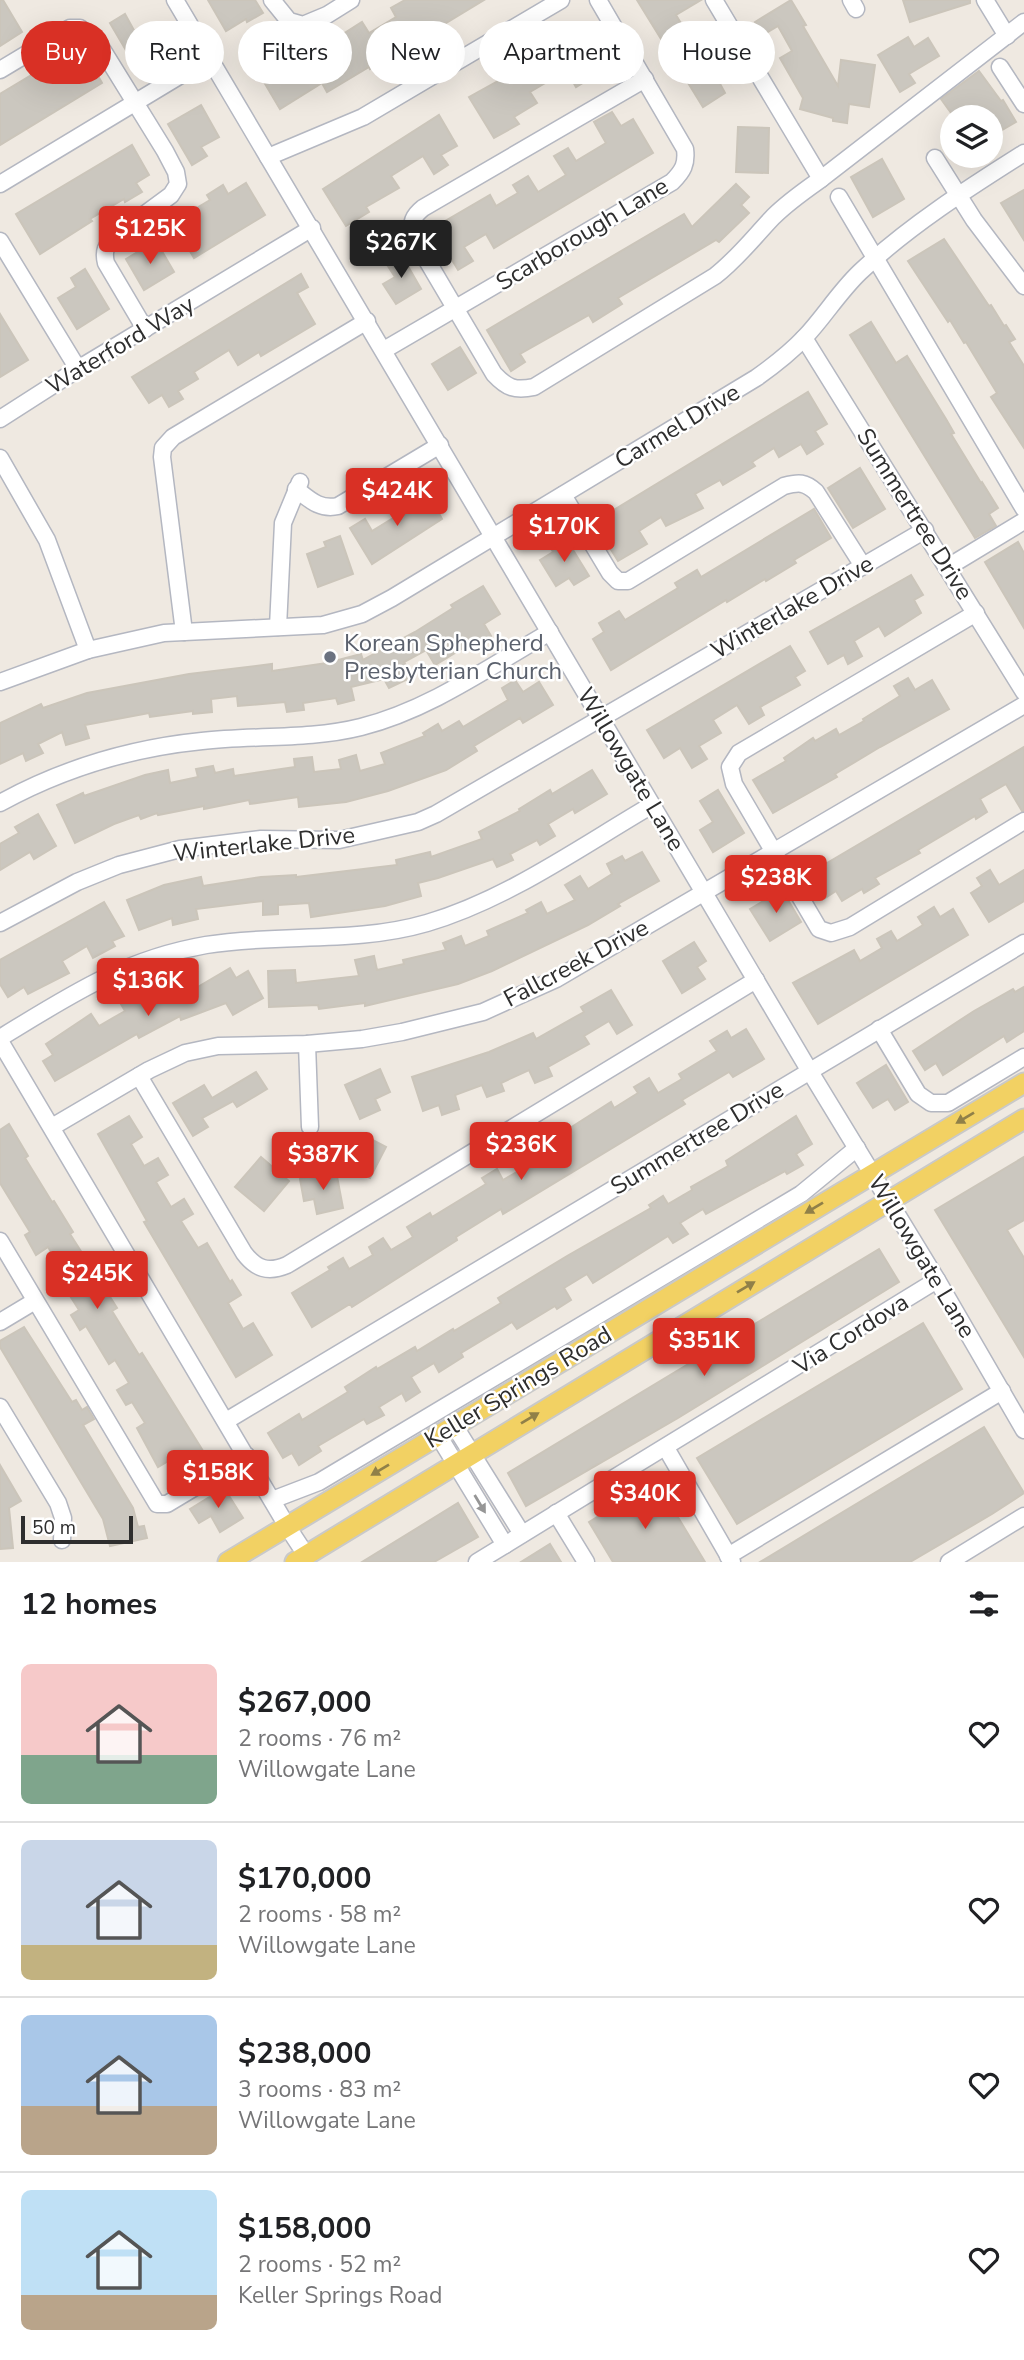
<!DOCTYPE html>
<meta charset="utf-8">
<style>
body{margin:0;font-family:"Nunito Sans",sans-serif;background:#f2f2f2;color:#202124;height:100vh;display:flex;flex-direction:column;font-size:26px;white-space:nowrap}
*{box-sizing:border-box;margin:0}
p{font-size:23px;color:#757577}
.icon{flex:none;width:38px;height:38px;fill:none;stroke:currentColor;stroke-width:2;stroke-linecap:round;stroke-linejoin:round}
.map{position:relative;height:1562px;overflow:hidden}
.sheet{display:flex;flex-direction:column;background:#fff;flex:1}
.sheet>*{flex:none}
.guide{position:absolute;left:21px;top:21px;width:984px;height:63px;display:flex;gap:14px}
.buttons{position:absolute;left:940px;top:105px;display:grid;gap:14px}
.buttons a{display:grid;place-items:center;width:63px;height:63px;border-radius:50%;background:#fff;box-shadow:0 7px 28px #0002;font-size:35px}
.scale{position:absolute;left:21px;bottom:18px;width:112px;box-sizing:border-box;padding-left:7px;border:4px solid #2e2e2e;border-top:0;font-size:19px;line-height:24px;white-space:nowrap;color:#2e2e2e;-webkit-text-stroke:5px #fff;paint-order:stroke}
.price{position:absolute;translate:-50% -60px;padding:0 16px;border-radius:7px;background:#d93025;color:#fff;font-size:23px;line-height:46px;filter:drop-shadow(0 2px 4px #0008)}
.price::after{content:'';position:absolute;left:50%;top:42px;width:21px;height:16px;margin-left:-10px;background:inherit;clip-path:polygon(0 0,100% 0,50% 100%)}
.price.active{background:#222;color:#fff}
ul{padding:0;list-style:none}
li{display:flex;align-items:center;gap:21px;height:175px;padding:0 21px}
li+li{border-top:2px solid #e0e0e0}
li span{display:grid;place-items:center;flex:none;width:196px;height:140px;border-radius:10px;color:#555}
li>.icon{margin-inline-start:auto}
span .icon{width:84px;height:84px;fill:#fffc;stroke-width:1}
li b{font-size:30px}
h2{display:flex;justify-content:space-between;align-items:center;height:84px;padding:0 21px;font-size:30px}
.tag{padding:0 24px;border-radius:32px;background:#fff;box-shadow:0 7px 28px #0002;font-size:24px;line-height:63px}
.tag.active{background:#d93025;color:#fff}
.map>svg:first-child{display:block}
.building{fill:#cbc7bf;stroke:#cbc5ba;stroke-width:2}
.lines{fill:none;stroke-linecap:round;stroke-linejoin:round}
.minor-casing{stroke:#b4b7c1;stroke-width:19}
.major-casing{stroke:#c9c9c9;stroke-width:23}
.minor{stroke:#fff;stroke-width:16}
.major{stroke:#f2d163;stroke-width:19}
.oneway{fill:#908048}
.oneway2{fill:#969696}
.worship-dot{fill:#6b7280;stroke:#fff;stroke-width:2.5}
.labels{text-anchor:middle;stroke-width:5;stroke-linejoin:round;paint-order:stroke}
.street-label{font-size:24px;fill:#2e2e2e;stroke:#fff}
.worship-label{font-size:24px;fill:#5b616d;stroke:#fff;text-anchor:start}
</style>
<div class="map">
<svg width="1024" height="1562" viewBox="0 0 1024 1562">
<rect width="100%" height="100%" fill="#efe9e1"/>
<g class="building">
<polygon points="0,0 3,0 22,32 0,46"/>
<polygon points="208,0 255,0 263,13 247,22 246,19 226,31"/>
<polygon points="405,0 484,0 370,69 369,67 327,92 322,83 280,109 264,82 279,72 271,59 297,43 294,39 312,33 321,48 362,22 369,33 396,17 391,8"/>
<polygon points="637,0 701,0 676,15 696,48 711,39 724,59 733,74 719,82 725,93 703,107"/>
<polygon points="791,0 806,25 803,26 838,86 841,60 875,65 869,107 849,104 847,123 833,121 833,118 800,109 803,98 780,58 792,51 778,26 763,35 755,22"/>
<polygon points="903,0 970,0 970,3 910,22"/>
<polygon points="125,14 136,34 152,24 165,46 134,64 110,23"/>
<polygon points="584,29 607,68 576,87 553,47"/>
<polygon points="908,37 914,47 928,38 939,56 909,74 915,83 900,92 878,55"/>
<polygon points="85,53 102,83 0,145 0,94 35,73 39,81"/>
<polygon points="534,61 547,82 530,92 537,103 514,117 519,124 494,138 469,97"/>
<polygon points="979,71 1001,101 1003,100 1016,122 990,137 990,117 954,117 941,99"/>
<polygon points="201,105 219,137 201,147 207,156 192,165 168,124"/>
<polygon points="612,112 621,126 633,119 653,153 494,248 486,234 464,247 473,261 458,270 433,228 490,195 496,206 518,193 513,185 528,176 538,192 566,175 554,156 568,148 576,161 606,143 594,122"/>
<polygon points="439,115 457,146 441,155 448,165 434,174 423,156 391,176 399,188 366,207 369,212 346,226 323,189"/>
<polygon points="738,127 769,128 768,173 736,172"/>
<polygon points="132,145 149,175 136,183 142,192 125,202 124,199 90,219 92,221 40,254 16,214"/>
<polygon points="882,159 904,199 873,217 851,177"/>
<polygon points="246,183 265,215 194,258 173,222 210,200 207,195 223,185 228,194"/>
<polygon points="736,184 749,197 741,205 749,213 719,242 716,240 618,298 622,304 593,322 589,315 520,354 525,362 511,371 487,330 684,214 692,227"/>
<polygon points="1024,190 1024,240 1001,203"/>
<polygon points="944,239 989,306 991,305 1004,326 1006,325 1015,339 1009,342 1024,366 1024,448 991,397 997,393 966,342 964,343 950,320 948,322 908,261"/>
<polygon points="156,241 174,272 144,290 126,259"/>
<polygon points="401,254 421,289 396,304 383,284 395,277 386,263"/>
<polygon points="85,269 109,309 77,329 58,298 76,287 71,278"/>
<polygon points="301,274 308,287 297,293 315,324 261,356 259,352 238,365 229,350 194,372 198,379 178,391 183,399 169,407 162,395 149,403 132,377"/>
<polygon points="0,314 28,360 0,377"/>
<polygon points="871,322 896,363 907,356 946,419 954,433 951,434 981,483 982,482 998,508 989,514 996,526 975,538 850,335"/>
<polygon points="460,347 476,373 448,390 432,364"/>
<polygon points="808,392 827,424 815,431 823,444 807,454 801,444 779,457 774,448 752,462 755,466 723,485 720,480 695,494 703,508 666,526 661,517 639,531 647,544 618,561 594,522"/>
<polygon points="860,468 885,509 853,528 828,488"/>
<polygon points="414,493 422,505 431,499 442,519 372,564 350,528 365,519 372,531 398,515 392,506"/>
<polygon points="814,509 831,538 794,560 796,563 766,581 765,579 727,602 726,600 611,670 593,639 604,632 599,623 619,611 625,620 678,588 675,583 697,570 701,577"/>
<polygon points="340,536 353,574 318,587 307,554 326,547 324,542"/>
<polygon points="565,537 589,576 574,585 569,578 556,586 540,560 553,552 550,546"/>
<polygon points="1018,542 1024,553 1024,628 985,562"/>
<polygon points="911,575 923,595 914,600 921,613 885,636 879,626 854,641 862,656 848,664 844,655 828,664 810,632"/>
<polygon points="483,586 500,614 484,624 491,636 475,645 473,642 435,665 426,650 404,662 412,677 389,688 384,679 351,687 354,700 338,704 336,698 303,703 304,710 287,712 285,702 238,706 237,696 211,699 212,712 193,714 193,711 150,717 149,713 85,725 89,738 66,745 62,732 38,744 43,753 26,761 23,753 0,764 0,723 41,704 43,708 87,693 189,674 272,664 272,671 327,663 361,654 363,660 415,632 453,608 451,605"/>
<polygon points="790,646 805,671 795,677 800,685 760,707 764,715 749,724 737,705 713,720 721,733 699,746 707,759 692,768 680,748 664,758 647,730"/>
<polygon points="908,678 915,690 932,680 949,709 880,747 835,774 837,777 773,813 753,780 786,761 784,758 813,738 815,741 836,729 839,735 864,721 863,719 900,696 894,686"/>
<polygon points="515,680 523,692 539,682 553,705 523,723 520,718 474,746 477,751 446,770 388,791 346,802 299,807 298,797 250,804 249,800 204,809 204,806 158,815 157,813 141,819 139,815 114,824 75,843 57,805 83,793 84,796 145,775 168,770 170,783 198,777 196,769 213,766 215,773 233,769 234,776 295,767 294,759 312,757 314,772 341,769 339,760 356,755 360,771 385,764 381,753 425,736 423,733 438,724 442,731 459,721 463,727 508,700 502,688"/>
<polygon points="1024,747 1024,811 1022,811 1006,784 980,799 987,812 976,819 975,816 918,850 920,853 875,878 879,884 864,893 862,889 842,901 836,891 825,898 810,873"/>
<polygon points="592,770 607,794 575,813 573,809 548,824 555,836 540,845 537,840 510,854 513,860 497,867 493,859 438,878 418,883 421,896 385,906 311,917 309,903 278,905 278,914 263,915 263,901 196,909 198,919 173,925 172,918 139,930 127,900 164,885 201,877 203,886 261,877 296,875 296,877 397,865 396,860 430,852 431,857 482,839 479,832 520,811 519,809 550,790 552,794"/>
<polygon points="718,790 744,833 713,852 700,830 713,822 700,801"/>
<polygon points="38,814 56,846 34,859 30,852 0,870 0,844 19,833 15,827"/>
<polygon points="642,852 659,881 618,904 620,906 588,925 492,971 458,984 365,1006 365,1003 319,1009 318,1005 269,1007 268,971 295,970 296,983 359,976 355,960 374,956 377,970 404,964 403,960 446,950 443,943 461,936 465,946 489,936 487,931 528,913 526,910 541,902 547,914 575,900 565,885 580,876 588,889 612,874 607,864 622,856 625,861"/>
<polygon points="990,870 999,885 1024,870 1024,901 989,922 971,893 982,886 977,878"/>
<polygon points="782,890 801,922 770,941 750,909"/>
<polygon points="104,902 124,936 112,941 115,946 93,958 87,946 62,961 69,973 28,994 24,987 8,997 0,984 0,960"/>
<polygon points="934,907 940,917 953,909 968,935 818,1024 793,983 854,950 860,961 882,948 877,939 891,931 897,941 923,925 918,917"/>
<polygon points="694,942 706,961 697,967 705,979 682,993 663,961"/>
<polygon points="230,968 236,978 248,971 263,998 233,1015 226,1003 181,1020 180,1016 139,1038 137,1034 55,1081 43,1061 53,1055 46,1044 91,1014 99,1026 125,1011 118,999 135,990 139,998 191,976 196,988"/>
<polygon points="1024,987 1024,1031 1007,1042 1004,1036 943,1075 936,1063 925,1070 913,1051 974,1011 1013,989 1015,992"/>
<polygon points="611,990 632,1025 617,1034 609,1021 584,1036 589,1044 548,1067 552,1076 535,1083 529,1070 501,1083 504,1091 487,1097 482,1085 455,1095 459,1109 442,1115 439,1105 423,1111 412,1077 489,1052 533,1033 536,1039 584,1012 581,1007"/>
<polygon points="746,1029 764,1059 733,1077 729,1072 682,1100 685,1104 503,1214 501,1209 456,1237 457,1240 382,1288 352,1307 350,1304 312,1327 292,1293 330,1270 328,1267 343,1258 349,1269 373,1255 369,1247 383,1238 391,1250 413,1237 407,1227 430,1213 432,1217 486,1184 482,1178 497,1169 503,1180 565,1144 559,1135 611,1102 614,1108 638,1093 634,1087 649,1078 658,1093 682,1079 679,1074 717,1051 710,1041 727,1031 731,1038"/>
<polygon points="886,1065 908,1102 895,1110 888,1099 873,1108 857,1083"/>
<polygon points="380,1069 390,1092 375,1099 380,1110 360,1119 345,1085"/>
<polygon points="256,1072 267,1089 237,1107 233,1101 202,1118 208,1127 193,1136 173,1103 204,1085 212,1098"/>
<polygon points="129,1116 142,1137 131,1144 144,1166 158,1158 168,1175 156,1182 171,1207 184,1199 193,1214 181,1221 198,1248 207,1243 230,1282 232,1280 241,1295 228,1303 243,1329 253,1323 272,1355 236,1377 144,1222 147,1221 98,1134"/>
<polygon points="796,1116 812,1144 796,1154 803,1165 787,1174 785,1171 706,1214 703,1209 680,1223 688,1234 673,1243 668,1236 593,1283 587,1274 564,1288 571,1300 557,1309 555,1306 517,1329 512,1322 461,1353 463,1357 439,1372 434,1363 411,1377 420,1392 406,1401 402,1393 379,1407 384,1415 367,1424 364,1419 318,1446 321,1451 299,1465 292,1453 283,1458 268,1433 299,1414 302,1420 348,1392 345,1387 376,1367 377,1369 415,1347 417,1351 453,1329 454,1331 501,1303 498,1298 567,1256 651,1208 649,1205 663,1196 668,1204 692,1190 691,1187 728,1166 726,1161"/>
<polygon points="9,1124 28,1156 25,1158 52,1202 54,1201 73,1232 70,1234 117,1308 112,1311 139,1355 142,1353 208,1459 179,1476 170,1460 158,1467 137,1428 145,1423 132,1402 126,1405 117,1390 129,1383 115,1360 109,1364 86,1326 80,1330 71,1315 79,1310 65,1288 58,1292 50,1278 62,1270 48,1247 36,1255 25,1235 30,1232 0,1183 0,1130"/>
<polygon points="361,1134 386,1147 370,1178 345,1165"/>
<polygon points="261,1157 289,1181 264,1211 235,1187"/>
<polygon points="1024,1157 1024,1220 1007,1230 1024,1258 1024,1357 935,1210"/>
<polygon points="336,1171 343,1208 317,1214 314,1199 304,1201 300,1179"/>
<polygon points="879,1249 899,1282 678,1418 526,1506 508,1473"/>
<polygon points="923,1323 962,1389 737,1524 697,1458"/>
<polygon points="24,1327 72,1402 76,1400 82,1410 87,1407 94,1419 83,1425 133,1508 138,1527 144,1526 147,1538 110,1546 103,1519 0,1347 0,1341"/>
<polygon points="984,1427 1024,1493 992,1514 910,1562 760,1562"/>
<polygon points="0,1465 21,1501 9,1508 13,1548 0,1549"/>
<polygon points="656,1481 676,1514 705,1562 613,1562 589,1522"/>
<polygon points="224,1488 243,1518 220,1532 211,1516 199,1523 190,1509"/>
<polygon points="458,1503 478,1537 434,1562 362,1562"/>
<polygon points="550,1544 561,1562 521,1562"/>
</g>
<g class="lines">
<defs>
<g id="minor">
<polyline points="175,0 809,1070 937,1280 1024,1430"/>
<polyline points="272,0 289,21 303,25 327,15 351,0"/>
<polyline points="714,0 821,179"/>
<polyline points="851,0 856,9"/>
<polyline points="985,0 1007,36"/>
<polyline points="1000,67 1024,104"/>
<path d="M0,70L70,28H80L97,41L165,151L176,172L178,184L171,195L114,237C106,246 103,251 106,263L145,329"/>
<path d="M645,79L423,208C413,216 411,222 412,235L494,374C507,388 515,391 534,387L715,276C737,259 754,237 773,217C788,202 804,191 821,179L1024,22"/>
<polyline points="268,157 363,117 561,0"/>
<polyline points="935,158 974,220 1024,286"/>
<polyline points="0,184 209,58"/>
<polyline points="839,197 1024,509"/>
<polyline points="0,241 78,369"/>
<polyline points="804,338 1024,692"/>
<path d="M384,350L672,182C683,171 687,164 685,149L598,0"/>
<polyline points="0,419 78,369 312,228"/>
<polyline points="0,458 47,540 88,650"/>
<path d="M296,489C310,500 320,510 338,506L440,445"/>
<path d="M563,495L610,573L618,581H628L784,486C799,482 805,482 816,492L863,566"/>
<polyline points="948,567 1024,521"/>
<polyline points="976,613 739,753 730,767 734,784 819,929 831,933 850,927 1024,821"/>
<polyline points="278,627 283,523 300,482"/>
<polyline points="184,632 162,457 163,448 173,437 367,321"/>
<path d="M0,682L88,650L164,633L323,625L362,614L392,598L756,378C773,366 790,353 805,337C824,317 839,292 860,272C909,226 967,189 1024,153"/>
<path d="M0,803C62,769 132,748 202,741C254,735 309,740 361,727C429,710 489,667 550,632"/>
<polyline points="0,923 77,882 119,865 180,849 261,839 339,840 418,822 436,814 925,530"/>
<polyline points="879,1029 918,1094 931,1103 948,1103 1024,1057"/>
<path d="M0,1038C69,996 124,959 206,945C280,933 355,944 427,923C508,899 580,847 652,805"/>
<polyline points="0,1041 287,1526 306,1555"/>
<polyline points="307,1044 310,1127"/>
<path d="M139,1076L244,1253C256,1269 268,1273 287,1265L756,980"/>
<polyline points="52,1127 149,1070 185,1053 218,1046 307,1044 362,1039 402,1032 483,1012 556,979 1024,705"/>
<polyline points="0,1241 157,1504 167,1504 247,1456"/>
<polyline points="0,1322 35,1301"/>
<polyline points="0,1407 58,1503 63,1518 62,1540"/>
<polyline points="226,1421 1024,943"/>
<polyline points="454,1425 522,1534"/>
<polyline points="438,1435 505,1545"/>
<polyline points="666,1448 732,1562"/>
<polyline points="272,1500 319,1482 801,1194 857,1148"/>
<polyline points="556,1513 586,1562"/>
<polyline points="728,1556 1002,1391"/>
<polyline points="477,1562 937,1280"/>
<polyline points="949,1562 1024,1516"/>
</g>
<g id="major">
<polyline points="228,1562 1024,1083"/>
<polyline points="295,1562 1024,1119"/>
</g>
</defs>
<use href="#minor" class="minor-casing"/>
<use href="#major" class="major-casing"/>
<use href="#minor" class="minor"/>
<use href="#major" class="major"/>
</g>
<defs><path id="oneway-solid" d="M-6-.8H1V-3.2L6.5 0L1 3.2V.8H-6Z" transform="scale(1.75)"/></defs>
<g class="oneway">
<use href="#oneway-solid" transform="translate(965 1118) rotate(149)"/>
<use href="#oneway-solid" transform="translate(814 1208) rotate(149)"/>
<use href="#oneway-solid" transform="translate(746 1287) rotate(-31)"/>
<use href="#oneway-solid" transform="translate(530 1418) rotate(-31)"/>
<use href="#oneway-solid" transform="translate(380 1470) rotate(149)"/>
</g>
<use class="oneway2" href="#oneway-solid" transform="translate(480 1504) rotate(59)"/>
<circle class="worship-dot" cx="330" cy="657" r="7"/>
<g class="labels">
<g class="street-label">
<text transform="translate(582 234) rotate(-31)" y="8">Scarborough Lane</text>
<text transform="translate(120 345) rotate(-31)" y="8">Waterford Way</text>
<text transform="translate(677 426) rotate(-31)" y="8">Carmel Drive</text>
<text transform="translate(915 514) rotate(58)" y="8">Summertree Drive</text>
<text transform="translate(792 607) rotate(-30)" y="8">Winterlake Drive</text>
<text transform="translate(631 769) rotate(59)" y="8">Willowgate Lane</text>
<text transform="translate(264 844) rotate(-6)" y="8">Winterlake Drive</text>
<text transform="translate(576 963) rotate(-28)" y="8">Fallcreek Drive</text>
<text transform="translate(697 1138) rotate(-31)" y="8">Summertree Drive</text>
<text transform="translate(922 1256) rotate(59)" y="8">Willowgate Lane</text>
<text transform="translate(851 1334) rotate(-32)" y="8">Via Cordova</text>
<text transform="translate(518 1387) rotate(-31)" y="8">Keller Springs Road</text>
</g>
<g class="worship-label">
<text x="344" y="651">Korean Sphepherd<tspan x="344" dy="28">Presbyterian Church</tspan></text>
</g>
</g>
</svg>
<div class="buttons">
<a><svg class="icon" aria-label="layers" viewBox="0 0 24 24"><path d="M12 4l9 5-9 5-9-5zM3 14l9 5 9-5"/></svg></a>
</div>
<div class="scale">50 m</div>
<b class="price" style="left:150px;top:266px">$125K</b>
<b class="price active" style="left:401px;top:280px">$267K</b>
<b class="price" style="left:397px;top:528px">$424K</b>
<b class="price" style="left:564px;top:564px">$170K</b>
<b class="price" style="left:776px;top:915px">$238K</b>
<b class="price" style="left:148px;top:1018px">$136K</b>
<b class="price" style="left:521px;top:1182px">$236K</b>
<b class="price" style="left:323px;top:1192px">$387K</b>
<b class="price" style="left:97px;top:1311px">$245K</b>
<b class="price" style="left:704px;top:1378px">$351K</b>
<b class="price" style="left:218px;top:1510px">$158K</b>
<b class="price" style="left:645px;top:1531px">$340K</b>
<div class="guide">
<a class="tag active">Buy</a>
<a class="tag">Rent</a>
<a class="tag">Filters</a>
<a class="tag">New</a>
<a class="tag">Apartment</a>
<a class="tag">House</a>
</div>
</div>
<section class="sheet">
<h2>12 homes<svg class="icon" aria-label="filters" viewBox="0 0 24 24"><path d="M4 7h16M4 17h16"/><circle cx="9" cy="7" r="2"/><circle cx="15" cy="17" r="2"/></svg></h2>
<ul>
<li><span style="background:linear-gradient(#f6c9c9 65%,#7fa58c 0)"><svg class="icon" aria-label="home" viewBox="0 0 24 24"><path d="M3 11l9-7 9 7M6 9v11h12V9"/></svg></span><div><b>$267,000</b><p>2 rooms · 76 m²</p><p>Willowgate Lane</p></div><svg class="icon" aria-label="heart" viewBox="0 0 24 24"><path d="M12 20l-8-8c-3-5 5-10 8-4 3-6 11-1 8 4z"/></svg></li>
<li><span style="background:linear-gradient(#c9d6e8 75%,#c2b280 0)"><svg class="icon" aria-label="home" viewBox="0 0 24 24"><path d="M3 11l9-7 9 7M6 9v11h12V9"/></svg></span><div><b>$170,000</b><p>2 rooms · 58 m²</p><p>Willowgate Lane</p></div><svg class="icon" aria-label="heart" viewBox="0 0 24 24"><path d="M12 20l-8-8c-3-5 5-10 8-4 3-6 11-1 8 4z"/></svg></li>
<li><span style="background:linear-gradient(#a9c7e8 65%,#b9a48a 0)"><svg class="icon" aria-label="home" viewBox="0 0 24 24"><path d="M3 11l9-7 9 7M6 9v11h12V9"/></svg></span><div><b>$238,000</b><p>3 rooms · 83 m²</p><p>Willowgate Lane</p></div><svg class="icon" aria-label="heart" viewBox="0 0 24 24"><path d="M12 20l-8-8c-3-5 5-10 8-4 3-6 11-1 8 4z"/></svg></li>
<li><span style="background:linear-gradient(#bfe0f5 75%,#b9a48a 0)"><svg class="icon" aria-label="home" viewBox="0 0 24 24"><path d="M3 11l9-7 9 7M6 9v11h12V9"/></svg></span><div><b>$158,000</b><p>2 rooms · 52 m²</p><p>Keller Springs Road</p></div><svg class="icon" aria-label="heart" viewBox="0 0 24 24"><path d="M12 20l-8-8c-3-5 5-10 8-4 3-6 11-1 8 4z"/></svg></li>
</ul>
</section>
